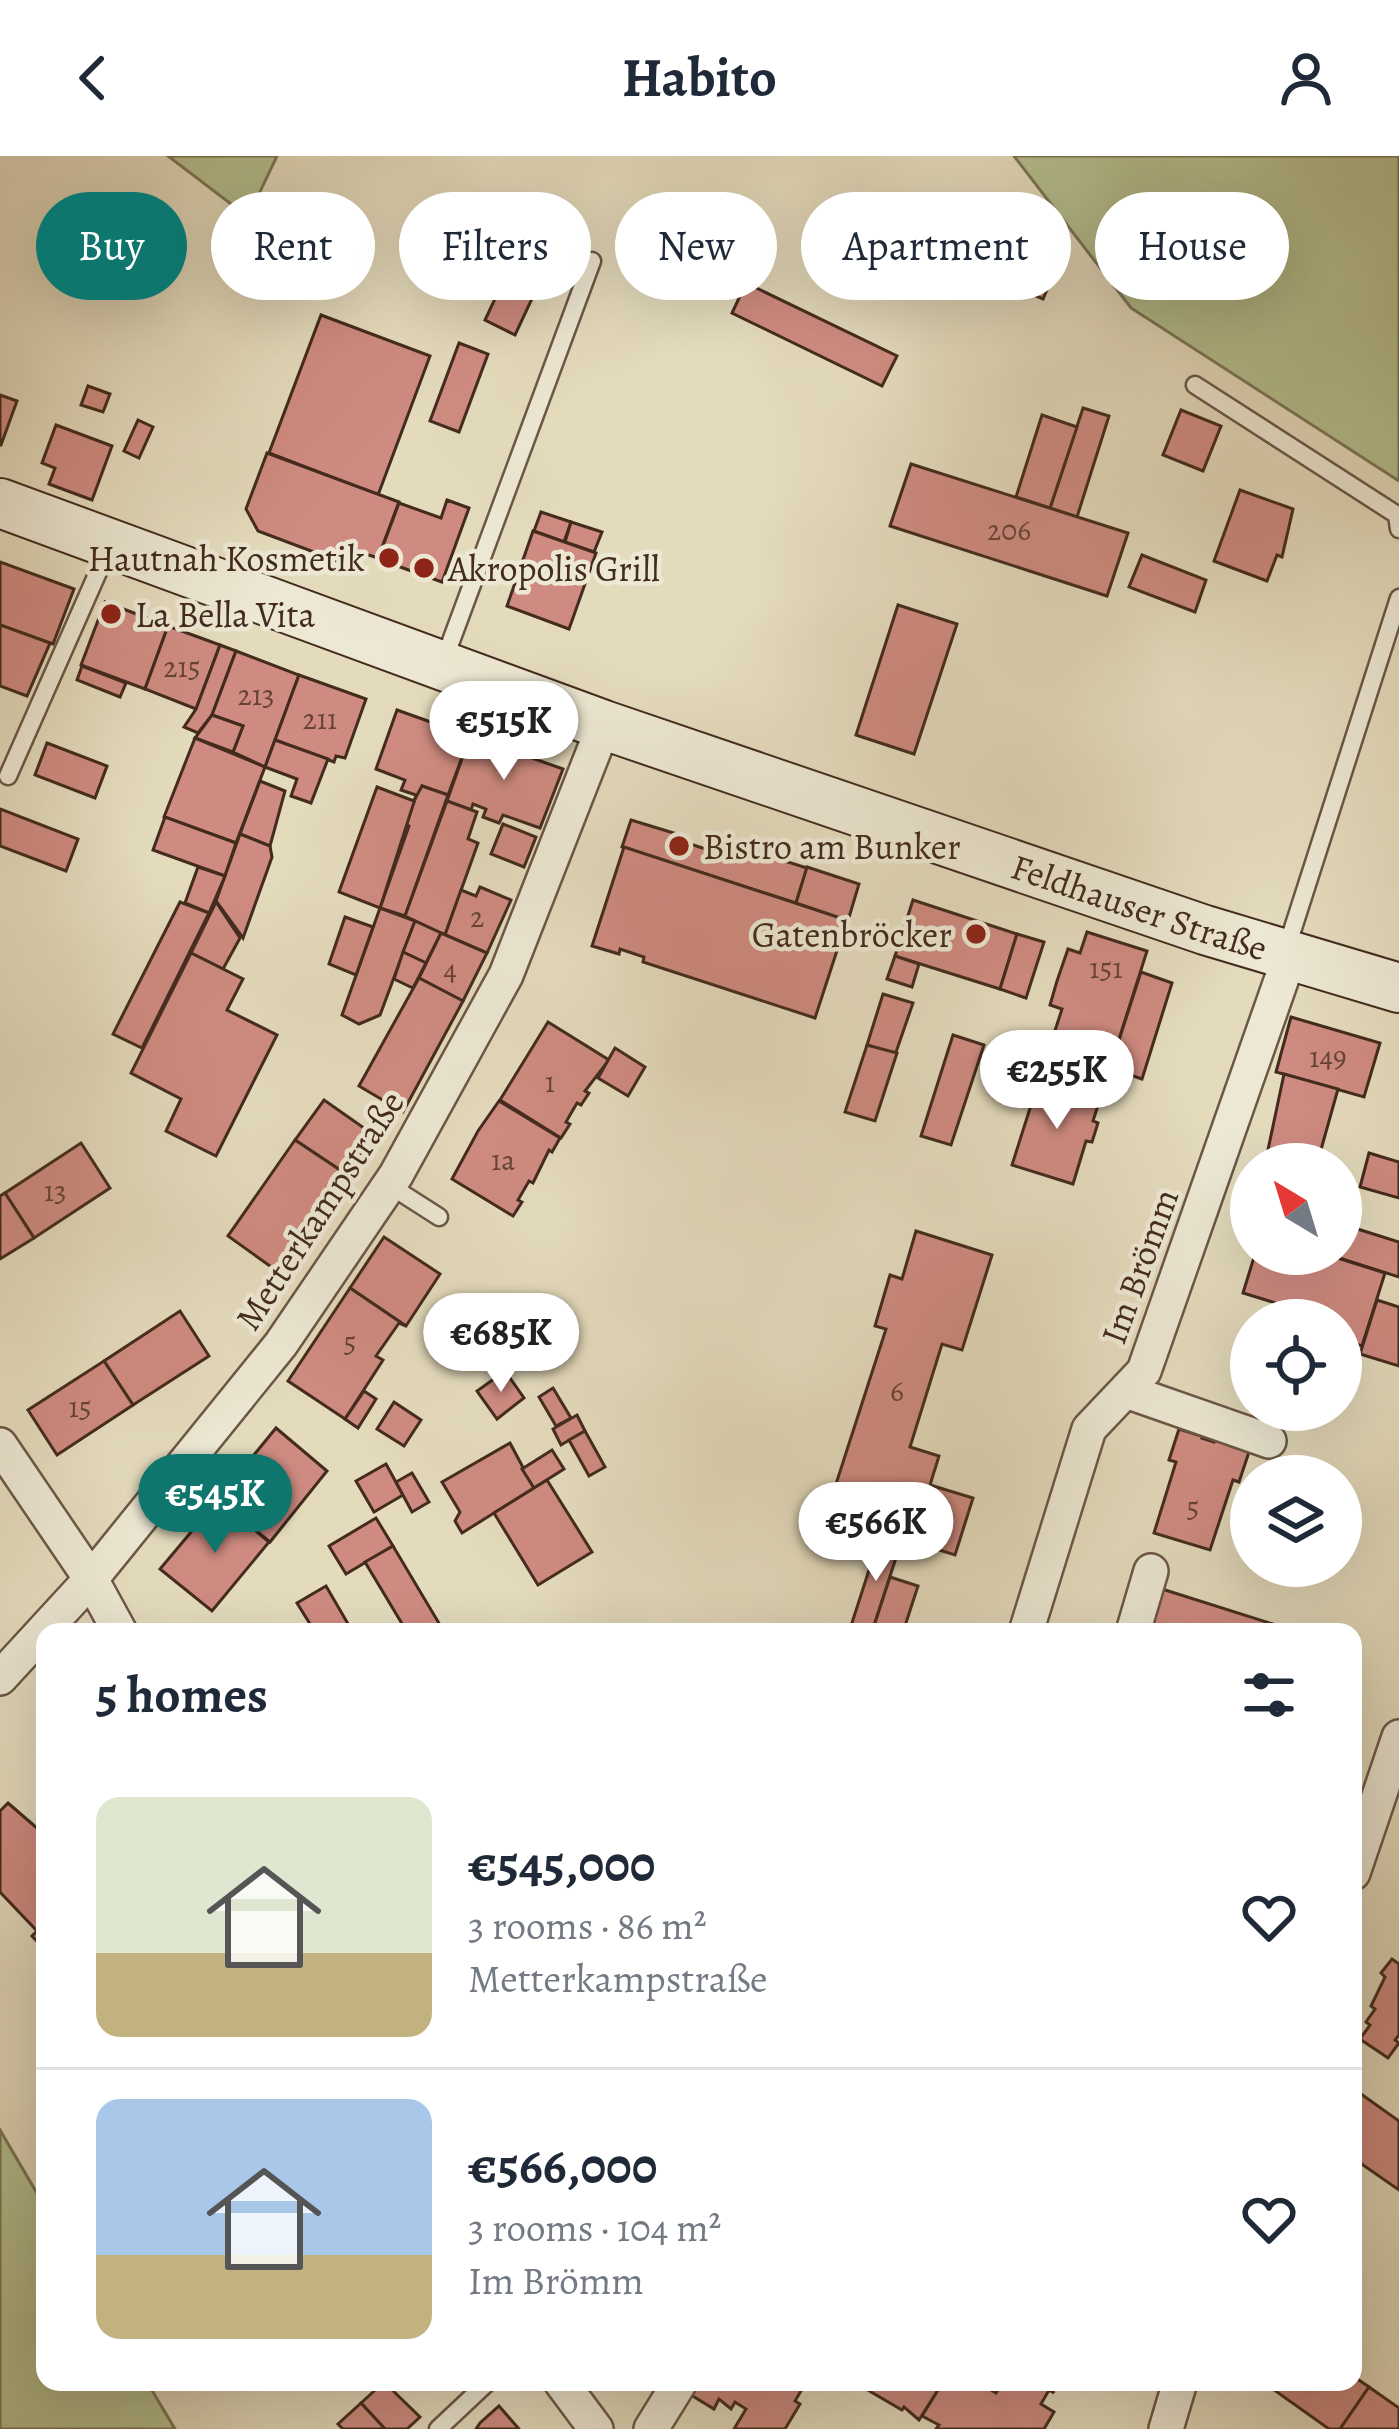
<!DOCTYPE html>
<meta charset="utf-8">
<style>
body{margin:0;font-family:Alegreya,serif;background:#f6f6f7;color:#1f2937;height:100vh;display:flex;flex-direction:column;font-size:45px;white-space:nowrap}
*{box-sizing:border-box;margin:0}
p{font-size:39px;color:#747a83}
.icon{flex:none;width:66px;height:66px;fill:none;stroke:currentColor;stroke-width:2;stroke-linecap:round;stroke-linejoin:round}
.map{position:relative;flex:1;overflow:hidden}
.sheet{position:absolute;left:36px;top:1467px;width:1326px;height:768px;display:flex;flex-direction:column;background:#fff;border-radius:24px;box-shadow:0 12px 48px #0002}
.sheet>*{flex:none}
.hud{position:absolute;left:36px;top:36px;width:1329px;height:108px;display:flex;gap:24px}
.needle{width:78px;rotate:322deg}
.tools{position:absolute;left:1230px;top:987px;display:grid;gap:24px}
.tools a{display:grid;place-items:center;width:132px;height:132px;border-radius:50%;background:#fff;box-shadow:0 12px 48px #0002;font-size:60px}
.price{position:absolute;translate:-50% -102px;padding:0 27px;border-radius:42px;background:#fff;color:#222;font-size:39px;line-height:78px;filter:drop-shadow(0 3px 6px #0008)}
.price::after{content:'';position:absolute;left:50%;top:72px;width:36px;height:27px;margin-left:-18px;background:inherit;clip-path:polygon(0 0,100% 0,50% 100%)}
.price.selected{background:#0f766e;color:#fff}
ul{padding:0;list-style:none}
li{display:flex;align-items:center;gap:36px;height:300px;padding:0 60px}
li+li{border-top:3px solid #e0e1e3}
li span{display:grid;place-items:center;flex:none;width:336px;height:240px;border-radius:24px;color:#555}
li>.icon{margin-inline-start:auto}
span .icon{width:144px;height:144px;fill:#fffc;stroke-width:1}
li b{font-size:51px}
h2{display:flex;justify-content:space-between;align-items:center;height:144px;padding:0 60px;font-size:51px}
.chip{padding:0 42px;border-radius:54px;background:#fff;box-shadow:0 12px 48px #0002;font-size:42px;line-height:108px}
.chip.selected{background:#0f766e;color:#fff}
header{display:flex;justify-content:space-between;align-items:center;height:156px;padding:0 60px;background:#fff;font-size:54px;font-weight:700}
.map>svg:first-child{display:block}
.green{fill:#b5c090;stroke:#7c7657;stroke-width:3}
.building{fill:#cf8b81;stroke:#432b1e;stroke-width:3}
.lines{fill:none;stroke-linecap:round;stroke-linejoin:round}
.lane-casing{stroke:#6b5746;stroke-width:21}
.street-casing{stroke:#6b5746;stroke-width:38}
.secondary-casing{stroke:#432b1e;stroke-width:52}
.lane{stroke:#ede8d4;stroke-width:16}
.street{stroke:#ede8d4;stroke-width:33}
.secondary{stroke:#ede8d4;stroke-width:48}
.poi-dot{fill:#8f2418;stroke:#ede8d4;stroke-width:4.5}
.labels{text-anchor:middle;stroke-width:9;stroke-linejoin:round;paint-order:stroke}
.number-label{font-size:30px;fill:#664337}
.poi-label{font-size:36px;fill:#432b1e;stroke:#ede8d4;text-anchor:start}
.street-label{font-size:36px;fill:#432b1e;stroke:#ede8d4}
</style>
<header><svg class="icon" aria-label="back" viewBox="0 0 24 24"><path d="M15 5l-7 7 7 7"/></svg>Habito<svg class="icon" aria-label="person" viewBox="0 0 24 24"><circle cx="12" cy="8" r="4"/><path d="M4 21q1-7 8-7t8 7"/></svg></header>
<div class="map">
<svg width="1399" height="2273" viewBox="0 0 1399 2273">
<rect width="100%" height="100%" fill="#e4dbbd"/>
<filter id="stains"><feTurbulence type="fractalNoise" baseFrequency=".00167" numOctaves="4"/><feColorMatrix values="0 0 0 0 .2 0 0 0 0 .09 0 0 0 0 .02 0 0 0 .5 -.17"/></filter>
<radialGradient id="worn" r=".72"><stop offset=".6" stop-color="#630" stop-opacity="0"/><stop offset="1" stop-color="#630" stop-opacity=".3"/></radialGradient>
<g class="green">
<polygon points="168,0 277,0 248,61"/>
<polygon points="1014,0 1399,0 1399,325 1131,152"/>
<polygon points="0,1974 45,2051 45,2226 147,2226 175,2273 0,2273"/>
</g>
<g class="building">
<polygon points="539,47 570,62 551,102 520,88"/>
<polygon points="426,55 507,93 492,127 410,87"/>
<polygon points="660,77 689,91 679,112 651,98"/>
<polygon points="520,88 551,102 515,179 485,164 501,130 492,127 507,93 516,98"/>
<polygon points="1022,109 1052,122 1043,143 1013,130"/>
<polygon points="746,127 897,200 882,230 732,157"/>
<polygon points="321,159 430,200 378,339 269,297"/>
<polygon points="459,187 488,198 459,276 430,265"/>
<polygon points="88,230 110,238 103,256 81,249"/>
<polygon points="0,239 17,245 1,289 0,289"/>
<polygon points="1083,252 1109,260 1077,361 1050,352"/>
<polygon points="1181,254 1221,270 1203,315 1163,299"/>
<polygon points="1042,259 1077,271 1050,352 1016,341"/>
<polygon points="138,264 153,271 139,302 124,295"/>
<polygon points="56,269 112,290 92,344 49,328 55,312 42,307"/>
<polygon points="267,297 399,346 378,402 357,395 351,410 258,375 246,353"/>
<polygon points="911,308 1128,377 1107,440 890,370"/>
<polygon points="1240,334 1293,353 1282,401 1277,399 1267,425 1214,405"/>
<polygon points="447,344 469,352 442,426 378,403 399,347 441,362"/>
<polygon points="541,356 571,366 564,386 534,375"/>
<polygon points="571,366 602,376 594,396 565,386"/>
<polygon points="533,375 596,397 569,473 507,450"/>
<polygon points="1142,399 1206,424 1195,456 1129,431"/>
<polygon points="0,406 74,433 53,488 0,469"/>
<polygon points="105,446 168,470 145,533 81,509"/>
<polygon points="898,449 957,468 914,598 856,579"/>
<polygon points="0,469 50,487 27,540 0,530"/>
<polygon points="168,470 220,489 196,553 145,533"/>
<polygon points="220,489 236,495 212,559 198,577 184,571 196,553"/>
<polygon points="236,495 299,519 265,611 233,596 243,570 212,559"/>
<polygon points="82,510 126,527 120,541 77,524"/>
<polygon points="299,519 366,543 345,602 336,600 334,606 275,584"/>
<polygon points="397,554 470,580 448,639 422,630 419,640 401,634 405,624 376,613"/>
<polygon points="212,559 243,570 233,596 195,582"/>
<polygon points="470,580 563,613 540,672 503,659 499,667 483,661 486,653 473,648 471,654 447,645"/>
<polygon points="195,582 265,611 236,687 164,661"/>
<polygon points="275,584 328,603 311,647 291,640 297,623 265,611"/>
<polygon points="47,587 107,610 95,642 35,619"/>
<polygon points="260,625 285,635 270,690 240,678"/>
<polygon points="422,630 448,639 405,760 380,752 409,670 404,668 411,650"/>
<polygon points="377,631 414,645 416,640 380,752 339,736"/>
<polygon points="447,645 477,656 468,683 478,687 445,779 405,760"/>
<polygon points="0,653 78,683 66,715 0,690"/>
<polygon points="165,661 236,687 225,720 153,694"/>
<polygon points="631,664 677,678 675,683 730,701 734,689 807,712 796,747 622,691"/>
<polygon points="503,668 536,681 524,711 491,698"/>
<polygon points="240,678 270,690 272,701 243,782 216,745"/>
<polygon points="624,691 847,764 815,862 643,806 644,801 620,793 619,798 592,790"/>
<polygon points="198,711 225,720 209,757 185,747"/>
<polygon points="807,711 859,728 847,768 847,764 796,747"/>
<polygon points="480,731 511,744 487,797 445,779 461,734 476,740"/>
<polygon points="913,744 1017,778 1000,833 895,800"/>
<polygon points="180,746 209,757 142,892 113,878"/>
<polygon points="216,746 240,782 223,813 191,797"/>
<polygon points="380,752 415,765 380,859 359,868 342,859"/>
<polygon points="345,761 373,771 356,819 329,808"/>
<polygon points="415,765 441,777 426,807 403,796"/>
<polygon points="1087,776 1147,795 1100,943 1039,924 1062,853 1050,849 1057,825 1068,793 1080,797"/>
<polygon points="441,777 487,797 463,845 419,822"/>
<polygon points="1017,778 1044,786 1026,842 1000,833"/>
<polygon points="403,796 426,807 413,832 394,823"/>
<polygon points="191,797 243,823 227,854 277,879 216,1000 166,975 181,943 131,917"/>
<polygon points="895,800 919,808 912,831 887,823"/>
<polygon points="1141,816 1172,827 1142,923 1110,912"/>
<polygon points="419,822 463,845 403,956 359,930"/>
<polygon points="883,838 913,847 895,899 867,889"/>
<polygon points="1291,861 1380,887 1364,941 1276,916"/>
<polygon points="548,866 609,904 585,935 589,937 581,949 577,947 566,966 570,968 561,982 500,944"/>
<polygon points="953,879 984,889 951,989 921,980"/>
<polygon points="867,889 897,897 875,965 845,956"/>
<polygon points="615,892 645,911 628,940 598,922"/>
<polygon points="1284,918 1338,933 1317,1008 1265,1008"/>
<polygon points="1039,924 1100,943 1093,965 1098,967 1092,986 1086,985 1073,1028 1012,1009"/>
<polygon points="324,944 374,979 346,1018 295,984"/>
<polygon points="499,945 560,982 552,996 549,994 533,1027 529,1025 518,1044 522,1046 513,1060 452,1023 478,975"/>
<polygon points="295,984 346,1018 277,1115 228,1080"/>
<polygon points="81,987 110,1032 34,1082 5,1037"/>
<polygon points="1369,997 1399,1006 1399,1042 1360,1031"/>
<polygon points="5,1037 34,1082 0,1103 0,1040"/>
<polygon points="1348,1070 1399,1086 1399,1121 1339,1102"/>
<polygon points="916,1075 992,1099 962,1194 942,1188 910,1291 939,1300 930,1329 973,1342 955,1399 826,1359 886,1173 875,1170 890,1119 902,1123"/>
<polygon points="384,1081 440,1118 406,1170 350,1132"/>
<polygon points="1255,1098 1325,1098 1385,1117 1362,1190 1341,1183 1341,1164 1302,1164 1305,1156 1243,1137"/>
<polygon points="350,1132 406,1170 399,1167 376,1200 383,1204 345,1263 288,1225"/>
<polygon points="1377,1144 1399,1151 1399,1210 1360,1198"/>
<polygon points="180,1155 209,1200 133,1249 104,1205"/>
<polygon points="104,1205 133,1249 57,1299 28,1254"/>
<polygon points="505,1215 524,1242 497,1263 477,1235"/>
<polygon points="553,1232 571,1262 556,1270 539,1241"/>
<polygon points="364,1235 376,1243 358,1272 345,1263"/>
<polygon points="394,1246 421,1264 404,1290 377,1273"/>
<polygon points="577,1259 585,1275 561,1289 553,1273"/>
<polygon points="276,1272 327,1315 270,1386 218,1343"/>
<polygon points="1179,1273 1201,1280 1205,1275 1202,1282 1214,1286 1216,1279 1216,1284 1224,1287 1225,1281 1251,1290 1239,1326 1233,1324 1210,1394 1154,1377 1176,1306 1169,1304"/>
<polygon points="585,1275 605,1311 589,1320 569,1284"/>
<polygon points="510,1287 534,1332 462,1377 455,1365 460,1356 442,1326"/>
<polygon points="552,1294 564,1313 534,1332 522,1313"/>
<polygon points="386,1308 403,1339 374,1356 356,1325"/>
<polygon points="412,1317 429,1346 412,1356 396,1326"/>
<polygon points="547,1324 592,1396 538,1429 494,1357"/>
<polygon points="218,1344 269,1386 212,1455 160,1413"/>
<polygon points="376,1362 393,1390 346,1418 329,1390"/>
<polygon points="881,1377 902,1383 872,1476 849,1476"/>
<polygon points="393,1390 443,1474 442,1476 407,1476 365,1406"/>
<polygon points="890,1421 918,1430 903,1476 872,1476"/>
<polygon points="326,1430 351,1473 346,1476 315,1476 297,1447"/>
<polygon points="1162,1433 1298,1476 1149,1476"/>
<polygon points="8,1647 45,1679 45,1794 32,1780 37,1775 0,1736 0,1655"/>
<polygon points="1392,1803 1399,1808 1399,1879 1395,1884 1399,1887 1388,1902 1360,1883 1370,1869 1366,1866 1375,1853 1371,1850 1385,1821 1381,1817"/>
<polygon points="1354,1933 1399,1965 1399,2034 1353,2002"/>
<polygon points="1353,2220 1369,2231 1340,2273 1329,2273 1263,2226 1353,2226"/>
<polygon points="384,2226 420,2261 407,2273 385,2273 361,2247"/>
<polygon points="699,2226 813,2226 810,2230 805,2228 795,2245 800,2248 785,2273 734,2273 746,2253 735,2246 731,2253 719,2243 714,2253 691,2239"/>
<polygon points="854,2226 943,2226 919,2264 904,2251 902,2254"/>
<polygon points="943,2226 962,2230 964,2226 977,2226 996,2237 1003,2226 1055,2226 1051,2232 1054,2237 1049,2234 1041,2248 1054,2256 1044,2273 936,2273 939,2269 922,2260"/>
<polygon points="1369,2231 1399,2252 1399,2273 1340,2273"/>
<polygon points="361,2247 385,2273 343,2273 338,2268"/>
<polygon points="499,2250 519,2273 476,2273 480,2267"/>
</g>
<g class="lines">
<defs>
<g id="lane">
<polyline points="1195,229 1397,359 1399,373"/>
<polyline points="444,504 592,105"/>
<polyline points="8,620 110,389"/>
<polyline points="1286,794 1399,442"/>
<polyline points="389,1029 439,1061"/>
<polyline points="438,2273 488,2226"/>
</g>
<g id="street">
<polyline points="1126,1235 1269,1285"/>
<polyline points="0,1289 91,1423 120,1476"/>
<polyline points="1026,1476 1089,1273 1144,1215 1289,802"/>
<polyline points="1133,1476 1151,1415"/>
<polyline points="0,1522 91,1423 281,1188 396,1019 506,819 604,569"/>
<polyline points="1353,1717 1399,1581"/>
<polyline points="561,2226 596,2273"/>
<polyline points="651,2273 680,2226"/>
<polyline points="1166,2273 1180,2226"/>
</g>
<g id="secondary">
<path id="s1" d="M0,347L604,569L1205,774L1399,832"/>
</g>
</defs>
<use href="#lane" class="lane-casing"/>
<use href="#street" class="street-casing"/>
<use href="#secondary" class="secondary-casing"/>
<use href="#lane" class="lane"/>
<use href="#street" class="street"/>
<use href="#secondary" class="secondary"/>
</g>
<g class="poi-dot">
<circle cx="389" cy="402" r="12"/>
<circle cx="424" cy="412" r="12"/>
<circle cx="111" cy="458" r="12"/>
<circle cx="679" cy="690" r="12"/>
<circle cx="976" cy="778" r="12"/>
</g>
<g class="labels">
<g class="number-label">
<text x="1009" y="384">206</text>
<text x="182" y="521">215</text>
<text x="256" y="549">213</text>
<text x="320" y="573">211</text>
<text x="477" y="771">2</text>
<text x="1106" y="822">151</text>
<text x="450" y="824">4</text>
<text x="1328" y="911">149</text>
<text x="550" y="936">1</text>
<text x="503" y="1014">1a</text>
<text x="55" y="1045">13</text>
<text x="350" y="1196">5</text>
<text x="897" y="1245">6</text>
<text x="80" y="1261">15</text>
<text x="1193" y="1361">5</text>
</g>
<g class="poi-label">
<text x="365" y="415" text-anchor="end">Hautnah Kosmetik</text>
<text x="448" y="425">Akropolis Grill</text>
<text x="135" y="471">La Bella Vita</text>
<text x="703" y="703">Bistro am Bunker</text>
<text x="952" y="791" text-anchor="end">Gatenbröcker</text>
</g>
<g class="street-label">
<text dy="13" stroke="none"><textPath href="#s1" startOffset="1209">Feldhauser Straße</textPath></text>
<text transform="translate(319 1054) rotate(-57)" y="13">Metterkampstraße</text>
<text transform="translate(1139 1110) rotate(-70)" y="13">Im Brömm</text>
</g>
</g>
<rect width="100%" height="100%" filter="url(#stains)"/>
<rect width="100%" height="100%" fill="url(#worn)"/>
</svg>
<div class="tools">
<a><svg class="needle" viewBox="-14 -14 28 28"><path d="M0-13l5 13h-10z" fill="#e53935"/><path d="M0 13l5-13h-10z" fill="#747a83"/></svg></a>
<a><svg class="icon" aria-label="locate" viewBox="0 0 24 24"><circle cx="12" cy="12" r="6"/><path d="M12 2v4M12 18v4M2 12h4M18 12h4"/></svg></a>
<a><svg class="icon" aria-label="layers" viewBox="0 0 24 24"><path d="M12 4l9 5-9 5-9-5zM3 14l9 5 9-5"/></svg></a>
</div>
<b class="price" style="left:504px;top:627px">€515K</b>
<b class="price" style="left:1057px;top:976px">€255K</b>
<b class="price" style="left:501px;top:1239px">€685K</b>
<b class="price selected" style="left:215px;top:1400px">€545K</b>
<b class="price" style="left:876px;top:1428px">€566K</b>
<div class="hud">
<a class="chip selected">Buy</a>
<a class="chip">Rent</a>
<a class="chip">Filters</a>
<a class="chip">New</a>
<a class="chip">Apartment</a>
<a class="chip">House</a>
</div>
<section class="sheet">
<h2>5 homes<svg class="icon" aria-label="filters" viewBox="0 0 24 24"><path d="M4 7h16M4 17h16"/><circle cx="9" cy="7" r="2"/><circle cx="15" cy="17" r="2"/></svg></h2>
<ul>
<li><span style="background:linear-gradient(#dfe7d0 65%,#c2b280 0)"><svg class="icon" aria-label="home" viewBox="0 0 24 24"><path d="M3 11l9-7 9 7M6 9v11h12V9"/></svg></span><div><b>€545,000</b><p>3 rooms · 86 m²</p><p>Metterkampstraße</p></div><svg class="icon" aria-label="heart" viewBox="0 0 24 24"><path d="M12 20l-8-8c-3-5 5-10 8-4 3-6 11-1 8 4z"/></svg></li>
<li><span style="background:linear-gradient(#a9c7e8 65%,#c2b280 0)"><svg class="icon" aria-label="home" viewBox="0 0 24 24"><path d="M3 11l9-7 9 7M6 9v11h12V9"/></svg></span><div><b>€566,000</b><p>3 rooms · 104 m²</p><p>Im Brömm</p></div><svg class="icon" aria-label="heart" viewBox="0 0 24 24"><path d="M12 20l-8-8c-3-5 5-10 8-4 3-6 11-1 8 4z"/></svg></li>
</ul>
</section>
</div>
